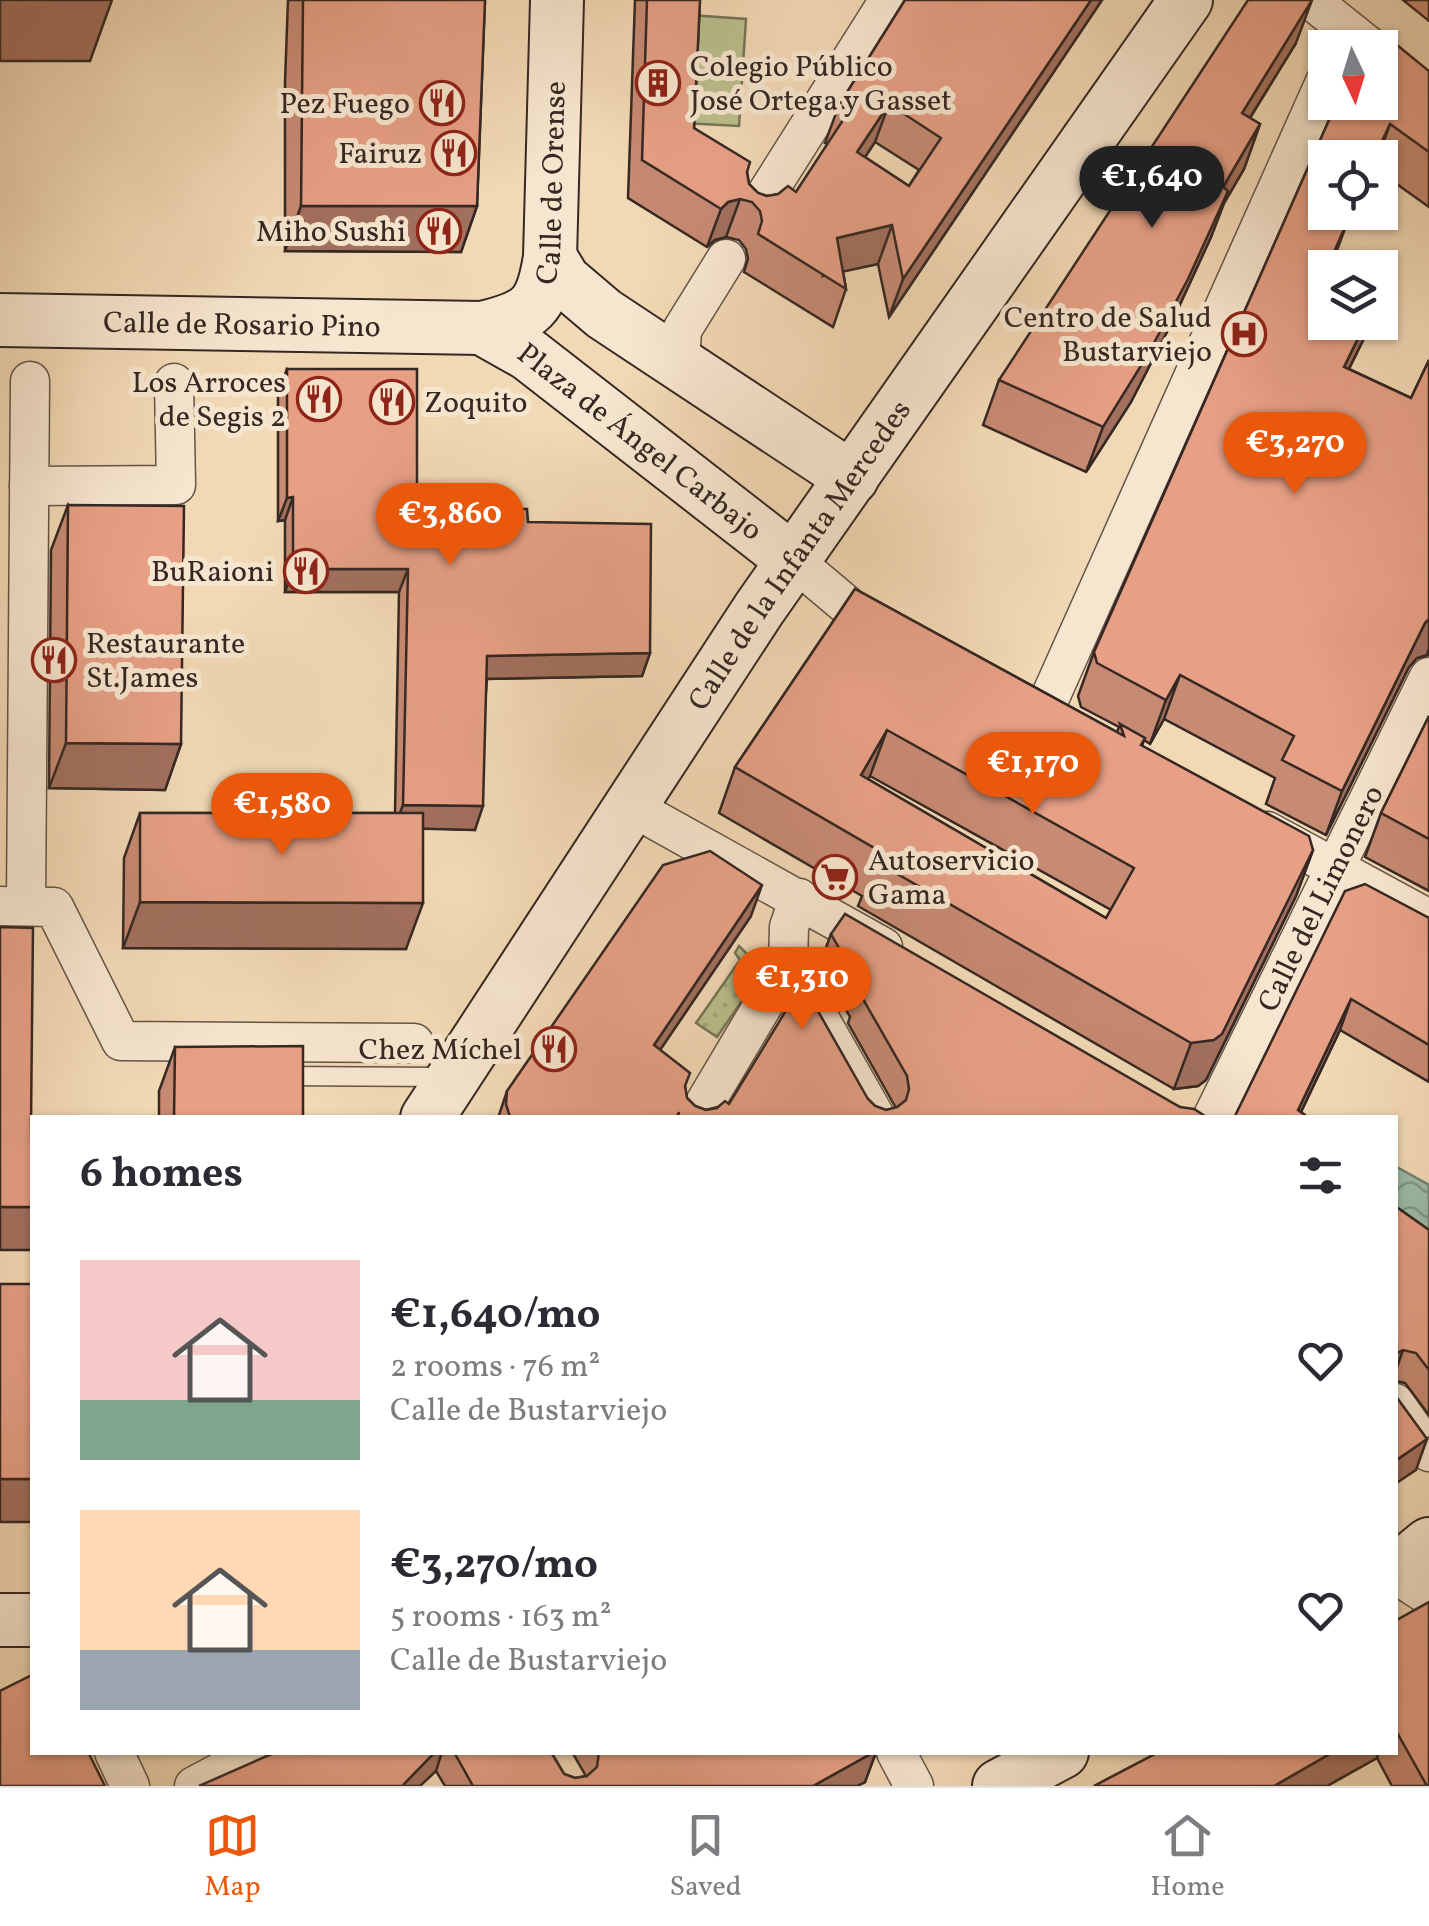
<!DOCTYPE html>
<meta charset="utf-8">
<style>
body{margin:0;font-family:Vollkorn,serif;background:#f2f2f3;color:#2b2b33;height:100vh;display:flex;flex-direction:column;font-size:38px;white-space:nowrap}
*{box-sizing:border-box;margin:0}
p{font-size:32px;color:#7c7c81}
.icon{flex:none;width:55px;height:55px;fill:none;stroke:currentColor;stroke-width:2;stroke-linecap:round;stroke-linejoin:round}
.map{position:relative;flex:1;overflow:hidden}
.side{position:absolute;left:30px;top:1115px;width:1368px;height:640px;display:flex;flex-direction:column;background:#fff;border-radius:0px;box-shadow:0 2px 8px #0004}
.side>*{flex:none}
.needle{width:65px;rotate:176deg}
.fabs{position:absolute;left:1308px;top:30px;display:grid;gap:20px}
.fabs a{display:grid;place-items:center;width:90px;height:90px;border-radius:0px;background:#fff;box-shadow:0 2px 8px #0004;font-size:50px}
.price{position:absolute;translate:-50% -85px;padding:0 22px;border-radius:35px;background:#ea580c;color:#fff;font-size:32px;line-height:65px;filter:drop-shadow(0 2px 5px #0008)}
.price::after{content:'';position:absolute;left:50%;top:60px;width:30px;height:22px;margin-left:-15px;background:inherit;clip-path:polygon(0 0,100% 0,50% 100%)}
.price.active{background:#222;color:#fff}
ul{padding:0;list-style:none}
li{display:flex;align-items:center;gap:30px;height:250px;padding:0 50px}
li span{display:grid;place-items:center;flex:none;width:280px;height:200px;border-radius:0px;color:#555}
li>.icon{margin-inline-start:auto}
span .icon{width:120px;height:120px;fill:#fffc;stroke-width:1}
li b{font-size:42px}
h2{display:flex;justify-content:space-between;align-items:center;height:120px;padding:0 50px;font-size:42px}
.tab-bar{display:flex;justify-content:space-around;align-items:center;height:140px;border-top:2px solid #e1e1e2;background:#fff;font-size:28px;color:#7c7c81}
.tab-bar a{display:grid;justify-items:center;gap:5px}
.tab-bar .active{color:#ea580c}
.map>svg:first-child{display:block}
.garden{fill:url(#garden-dots);stroke:#787458;stroke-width:2.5}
.pitch{fill:#bbbf8d;stroke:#787458;stroke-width:2.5}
.water{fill:url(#water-waves);stroke:#738073;stroke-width:2.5}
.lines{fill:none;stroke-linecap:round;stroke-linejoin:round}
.lane-casing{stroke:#645448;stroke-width:21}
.street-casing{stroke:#645448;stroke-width:41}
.secondary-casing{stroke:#352823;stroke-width:56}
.lane{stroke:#f7e6cf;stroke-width:18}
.street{stroke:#f7e6cf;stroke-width:38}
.secondary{stroke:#f7e6cf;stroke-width:52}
.wall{fill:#c78a73;stroke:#352823;stroke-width:2.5;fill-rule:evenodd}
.shaded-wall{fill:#a2705e;stroke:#352823;stroke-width:2.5}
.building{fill:#e7a086;stroke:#352823;stroke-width:2.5;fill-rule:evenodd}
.labels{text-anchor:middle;stroke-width:10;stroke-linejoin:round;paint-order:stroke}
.poi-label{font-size:30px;fill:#352823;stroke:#f7e6cf;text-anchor:end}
.street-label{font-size:30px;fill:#352823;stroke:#f7e6cf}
</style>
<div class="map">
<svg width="1429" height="1786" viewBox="0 0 1429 1786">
<defs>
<pattern id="garden-dots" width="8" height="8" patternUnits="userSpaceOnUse" patternTransform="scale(2.5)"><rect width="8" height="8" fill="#bbbf8d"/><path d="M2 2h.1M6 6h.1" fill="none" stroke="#a1a479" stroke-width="1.8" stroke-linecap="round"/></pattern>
<pattern id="water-waves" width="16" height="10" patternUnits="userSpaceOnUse" patternTransform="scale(2.5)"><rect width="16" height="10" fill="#9cbba8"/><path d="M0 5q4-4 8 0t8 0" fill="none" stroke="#809888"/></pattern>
</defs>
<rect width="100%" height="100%" fill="#f2d9b5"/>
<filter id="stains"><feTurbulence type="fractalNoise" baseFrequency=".002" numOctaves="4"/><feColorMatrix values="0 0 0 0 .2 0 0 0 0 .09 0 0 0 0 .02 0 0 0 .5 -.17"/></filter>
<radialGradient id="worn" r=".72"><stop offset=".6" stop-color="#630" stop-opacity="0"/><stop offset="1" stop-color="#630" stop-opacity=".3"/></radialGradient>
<polygon class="garden" points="739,946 751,958 758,951 761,973 717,1037 696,1023 740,960 735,953"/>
<polygon class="pitch" points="690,15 746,19 739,126 683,123"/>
<polygon class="water" points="1395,1166 1429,1185 1429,1236 1395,1217"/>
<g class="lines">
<defs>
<polyline id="lane" points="279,1076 443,1077"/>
<g id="street">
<polyline points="1311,0 1371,48"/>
<polyline points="755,212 889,0"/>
<polyline points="680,364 682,330 726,259"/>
<polyline points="29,486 176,485 174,383"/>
<polyline points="793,560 850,608 888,629"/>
<polyline points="1044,711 1325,82"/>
<polyline points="632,807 883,947"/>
<polyline points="1267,831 1429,919"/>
<polyline points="799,898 789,927 788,963 876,1118"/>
<polyline points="26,905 30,381"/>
<polyline points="0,906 54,907 121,1041 414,1043"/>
<polyline points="696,1118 788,963"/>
<path id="s1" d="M1212,1118L1429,677"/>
<polyline points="1395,1403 1429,1452"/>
<polyline points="1395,1574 1429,1596"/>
<polyline points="114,1752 130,1786"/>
<polyline points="896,1752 914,1786"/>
<polyline points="194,1786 258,1752"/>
</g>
<g id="secondary">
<polyline points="550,257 564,280 604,314 852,478"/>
<path id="s2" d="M0,320L482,328C532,316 542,308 550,257L557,0"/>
<path id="s3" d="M482,328L528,354L793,560"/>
<path id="s4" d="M427,1118L759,609L1186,0"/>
<polyline points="1395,1572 1429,1544"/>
<polyline points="0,1620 32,1620"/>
<polyline points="999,1786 1062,1752"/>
</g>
</defs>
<use href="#lane" class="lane-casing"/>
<use href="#street" class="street-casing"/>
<use href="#secondary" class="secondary-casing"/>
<use href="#lane" class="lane"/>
<use href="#street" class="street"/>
<use href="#secondary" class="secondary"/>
</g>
<g class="wall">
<polygon points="288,0 485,0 477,206 461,252 285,251 285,82"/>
<path d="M635,0H700L694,128L747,172L749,184L758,193L767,196L796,192L828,144L825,143L839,105L905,0H1102L889,317L878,264L843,271L846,289L833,327L744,272L748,259L746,249L739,240L726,237L715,240L707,247L628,198ZM875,142L919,170L909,186L865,157Z"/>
<polygon points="1403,0 1429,0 1429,21"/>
<polygon points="1296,43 1250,118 1260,124 1244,169 1224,203 1211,237 1171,324 1131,402 1086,472 983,425 999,380"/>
<path d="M1429,71V207L1380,172V158H1325L1346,226L1336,253L1325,322H1372L1349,369L1411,398L1429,360V655L1417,658L1409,667L1326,835L1266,804L1275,778L1164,719L1150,744L1144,740L1142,746L1313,850L1296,896L1206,1080L1198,1086L1174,1089L858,906L862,896L719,813L735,767L855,589L1117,732L1119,727L1081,707L1078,696L1094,652L1337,102ZM870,776L1111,910L1106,918L868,779Z"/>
<polygon points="287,369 417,507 528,522 650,653 642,676 487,679 475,830 423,828 406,949 123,948 124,858 140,813 395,813 399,592 285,592 285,520 278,521 278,392"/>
<polygon points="68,505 181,744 165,790 49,788 51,550"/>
<polygon points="1429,716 1429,891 1365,857 1381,813"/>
<polygon points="751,916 660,1050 685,1086 687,1098 695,1106 706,1110 729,1104 868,1099 875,1106 886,1110 896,1108 848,1023 850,1017 820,964 831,934 1180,1107 1208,1118 498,1118 507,1091"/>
<polygon points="1429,918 1429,1082 1340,1030 1301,1112 1234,1118"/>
<polygon points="175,1047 303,1118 159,1118 159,1091"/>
<polygon points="1395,1206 1429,1230 1429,1415 1405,1383 1395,1381"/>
<polygon points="1395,1621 1429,1786 1392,1786 1377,1758 1327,1786 1094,1786 1159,1752 1395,1752"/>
<polygon points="276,1752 551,1752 564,1774 575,1778 586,1776 572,1752 876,1752 865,1782 857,1786 445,1786 436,1771"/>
</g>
<g class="shaded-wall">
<polygon points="0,0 112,0 90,61 0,61"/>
<polygon points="1091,0 1102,0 889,317 903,279"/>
<polygon points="1312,0 1296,43 1225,158 1242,113"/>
<polygon points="889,104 875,142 843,190 857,152"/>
<polygon points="1260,124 1244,169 1224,203 1211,237 1171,324 1131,402 1086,472 1103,427 1223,187"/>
<polygon points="1390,124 1378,158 1374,158"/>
<polygon points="740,199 726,237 715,240 707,247 721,209 728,202"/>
<polygon points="301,206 477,206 461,252 285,251"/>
<polygon points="892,225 878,264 823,276 837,238"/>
<polygon points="1366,322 1372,322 1328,411 1344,367"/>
<polygon points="293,497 285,520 278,521 287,498"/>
<polygon points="293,569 408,569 399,592 285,592"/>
<polygon points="1429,619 1429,648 1427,655 1417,658 1409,667 1326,835 1342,791 1425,623"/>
<polygon points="650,653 642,676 479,679 487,656"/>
<polygon points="1180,675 1164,719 1150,744 1166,700"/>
<polygon points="887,730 870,776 844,821 861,775"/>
<polygon points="66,743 181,744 165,790 49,788"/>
<polygon points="403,805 483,806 475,830 394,828"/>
<polygon points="1313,850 1296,896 1206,1080 1198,1086 1174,1089 1191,1043"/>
<polygon points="762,885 751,916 643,1075 654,1045"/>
<polygon points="140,902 423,903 406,949 123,948"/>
<polygon points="1351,999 1340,1030 1298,1118 1298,1110"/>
<rect x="0" y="1207" width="32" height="43"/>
<polygon points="1403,1350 1395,1373 1395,1354"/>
<polygon points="1427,1439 1416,1470 1395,1484 1395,1461"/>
<rect x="0" y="1479" width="32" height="43"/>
<polygon points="435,1752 442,1752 436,1771 420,1786 402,1786"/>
<polygon points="874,1752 876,1752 865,1782 857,1786 813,1786"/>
<polygon points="1333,1752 1379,1752 1377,1758 1327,1786 1274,1786"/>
</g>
<g class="building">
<polygon points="303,0 485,0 477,206 301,206"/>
<path d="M647,0H700L694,128L750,162L747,172L749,184L758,193L767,196L778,194L788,186L796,192L849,111L839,105L905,0H1091L903,279L892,225L837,238L846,289L758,234L762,221L760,211L752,202L740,199L728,202L721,209L642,160ZM889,104L941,138L909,186L857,152Z"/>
<polygon points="1248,0 1312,0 1242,113 1260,124 1223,187 1228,191 1188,279 1147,356 1103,427 999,380"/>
<polygon points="1397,45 1429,71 1429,152 1390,124 1374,158 1325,158 1325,212 1351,213 1334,252 1366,268 1325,268 1325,322 1366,322 1344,367 1411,398 1429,360 1429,619 1425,623 1342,791 1282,760 1294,736 1180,675 1166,700 1097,663 1094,652 1337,102 1380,102 1379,48"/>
<polygon points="1380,274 1388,278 1380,295"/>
<polygon points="287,369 417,369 417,507 527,509 528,522 651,524 650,653 487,656 483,806 403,805 408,569 293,569 293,497 287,498"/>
<polygon points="68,505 184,506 181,744 66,743"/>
<path d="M855,589L1124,736L1120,724L1145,738L1141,745L1309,836L1313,850L1222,1034L1214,1040L1191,1043L875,861L881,852L735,767ZM887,730L1134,868L1106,918L861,775Z"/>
<polygon points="1429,716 1429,839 1381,813"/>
<polygon points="140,813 423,813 423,903 140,902"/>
<polygon points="710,851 762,885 654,1045 690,1073 685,1086 687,1098 695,1106 706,1110 717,1108 725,1101 729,1104 793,999 810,997 868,1099 875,1106 886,1110 897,1107 906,1100 909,1089 907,1076 859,992 864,992 831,934 845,914 1180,1107 1194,1109 1208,1118 678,1118 679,1112 676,1118 510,1117 506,1104 507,1091 663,865"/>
<polygon points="1365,884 1429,918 1429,1045 1351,999 1298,1110 1305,1115 1305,1118 1234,1118 1345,891"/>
<polygon points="0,927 33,928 31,1122 32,1207 0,1207"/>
<polygon points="303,1046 303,1118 174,1118 175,1047"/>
<polygon points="1395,1206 1429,1230 1429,1370 1416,1353 1403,1350 1395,1354"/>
<rect x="0" y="1284" width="32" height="195"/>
<polygon points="1395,1395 1427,1439 1395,1461"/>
<polygon points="1429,1602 1429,1786 1427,1786 1395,1729 1395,1621"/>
<polygon points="32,1675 32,1752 88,1752 105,1786 0,1786 0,1691"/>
<polygon points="276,1752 435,1752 402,1786 199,1786"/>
<polygon points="454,1752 551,1752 564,1774 575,1778 587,1776 597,1767 599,1752 874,1752 813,1786 473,1786"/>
<polygon points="1159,1752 1333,1752 1274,1786 1094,1786"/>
</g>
<defs>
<symbol id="building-ring" viewBox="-11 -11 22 22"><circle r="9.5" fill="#f7e6cf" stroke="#8f2418" stroke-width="1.5"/><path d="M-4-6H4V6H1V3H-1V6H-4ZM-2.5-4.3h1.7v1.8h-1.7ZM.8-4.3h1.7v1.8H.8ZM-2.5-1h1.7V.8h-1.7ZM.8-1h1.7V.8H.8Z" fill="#8f2418"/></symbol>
<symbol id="restaurant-ring" viewBox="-11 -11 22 22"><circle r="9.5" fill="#f7e6cf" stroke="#8f2418" stroke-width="1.5"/><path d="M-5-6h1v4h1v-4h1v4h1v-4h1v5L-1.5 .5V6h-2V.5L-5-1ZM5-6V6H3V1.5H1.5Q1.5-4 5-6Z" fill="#8f2418"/></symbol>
<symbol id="hospital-ring" viewBox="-11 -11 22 22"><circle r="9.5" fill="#f7e6cf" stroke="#8f2418" stroke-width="1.5"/><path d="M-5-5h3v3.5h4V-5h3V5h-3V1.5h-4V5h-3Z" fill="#8f2418"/></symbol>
<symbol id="supermarket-ring" viewBox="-11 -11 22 22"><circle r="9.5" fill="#f7e6cf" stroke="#8f2418" stroke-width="1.5"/><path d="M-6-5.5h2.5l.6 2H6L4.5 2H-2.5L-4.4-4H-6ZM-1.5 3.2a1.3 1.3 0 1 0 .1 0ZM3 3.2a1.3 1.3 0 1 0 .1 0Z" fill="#8f2418"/></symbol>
</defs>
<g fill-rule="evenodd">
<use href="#building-ring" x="633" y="58" width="50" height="50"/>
<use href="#restaurant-ring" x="417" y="78" width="50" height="50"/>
<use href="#restaurant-ring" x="429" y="128" width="50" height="50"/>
<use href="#restaurant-ring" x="414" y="206" width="50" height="50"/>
<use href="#hospital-ring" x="1219" y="309" width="50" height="50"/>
<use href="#restaurant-ring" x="294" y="374" width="50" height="50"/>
<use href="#restaurant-ring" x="367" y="377" width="50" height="50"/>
<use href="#restaurant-ring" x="281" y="546" width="50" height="50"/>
<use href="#restaurant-ring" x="29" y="635" width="50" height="50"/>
<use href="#supermarket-ring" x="810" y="852" width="50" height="50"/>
<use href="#restaurant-ring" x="529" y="1024" width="50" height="50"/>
</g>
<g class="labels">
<g class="poi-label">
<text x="690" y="76" text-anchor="start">Colegio Público<tspan x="690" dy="34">José Ortega y Gasset</tspan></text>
<text x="410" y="113">Pez Fuego</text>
<text x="422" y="163">Fairuz</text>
<text x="406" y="241">Miho Sushi</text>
<text x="1212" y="327">Centro de Salud<tspan x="1212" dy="34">Bustarviejo</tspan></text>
<text x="286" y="392">Los Arroces<tspan x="286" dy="34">de Segis 2</tspan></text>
<text x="424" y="412" text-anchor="start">Zoquito</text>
<text x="274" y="581">BuRaioni</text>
<text x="86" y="653" text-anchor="start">Restaurante<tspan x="86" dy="34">St.James</tspan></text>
<text x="868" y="870" text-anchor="start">Autoservicio<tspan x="868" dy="34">Gama</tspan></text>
<text x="522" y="1059">Chez Míchel</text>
</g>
<g class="street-label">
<text dy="10" stroke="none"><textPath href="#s2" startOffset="665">Calle de Orense</textPath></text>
<text dy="10" stroke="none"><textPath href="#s2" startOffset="242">Calle de Rosario Pino</textPath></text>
<text dy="10" stroke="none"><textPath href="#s3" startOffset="195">Plaza de Ángel Carbajo</textPath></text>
<text dy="10" stroke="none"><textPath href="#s4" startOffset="675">Calle de la Infanta Mercedes</textPath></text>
<text dy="10" stroke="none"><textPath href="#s1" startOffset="245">Calle del Limonero</textPath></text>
</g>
</g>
<rect width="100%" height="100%" filter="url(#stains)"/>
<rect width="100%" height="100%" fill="url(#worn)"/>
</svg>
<div class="fabs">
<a><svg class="needle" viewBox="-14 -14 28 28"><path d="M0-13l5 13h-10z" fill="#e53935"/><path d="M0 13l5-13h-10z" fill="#7c7c81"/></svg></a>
<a><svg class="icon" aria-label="locate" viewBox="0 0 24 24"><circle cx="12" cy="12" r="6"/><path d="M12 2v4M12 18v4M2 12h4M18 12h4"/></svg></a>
<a><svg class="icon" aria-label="layers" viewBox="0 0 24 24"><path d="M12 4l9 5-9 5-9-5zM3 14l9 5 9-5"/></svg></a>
</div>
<b class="price active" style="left:1152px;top:231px">€1,640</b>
<b class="price" style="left:1295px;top:497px">€3,270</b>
<b class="price" style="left:450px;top:568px">€3,860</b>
<b class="price" style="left:1033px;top:817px">€1,170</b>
<b class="price" style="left:282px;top:858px">€1,580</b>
<b class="price" style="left:802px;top:1032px">€1,310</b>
<section class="side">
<h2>6 homes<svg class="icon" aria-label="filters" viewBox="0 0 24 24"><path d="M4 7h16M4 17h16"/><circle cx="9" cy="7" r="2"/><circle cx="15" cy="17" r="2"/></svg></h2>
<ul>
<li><span style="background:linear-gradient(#f6c9c9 70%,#7fa58c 0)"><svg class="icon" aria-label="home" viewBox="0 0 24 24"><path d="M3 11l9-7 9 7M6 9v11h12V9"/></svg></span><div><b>€1,640/mo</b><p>2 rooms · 76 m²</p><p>Calle de Bustarviejo</p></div><svg class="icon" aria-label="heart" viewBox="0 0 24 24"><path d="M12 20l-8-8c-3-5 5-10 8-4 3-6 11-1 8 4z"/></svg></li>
<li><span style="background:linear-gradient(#ffd9b3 70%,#9aa5b1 0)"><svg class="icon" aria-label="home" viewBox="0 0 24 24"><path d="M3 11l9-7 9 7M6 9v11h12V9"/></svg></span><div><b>€3,270/mo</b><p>5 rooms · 163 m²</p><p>Calle de Bustarviejo</p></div><svg class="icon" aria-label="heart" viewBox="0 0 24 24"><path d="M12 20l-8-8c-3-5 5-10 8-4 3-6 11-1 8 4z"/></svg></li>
</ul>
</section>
</div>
<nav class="tab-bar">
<a class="active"><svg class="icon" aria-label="map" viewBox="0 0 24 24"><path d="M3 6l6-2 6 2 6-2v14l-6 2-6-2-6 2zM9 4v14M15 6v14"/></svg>Map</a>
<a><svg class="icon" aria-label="saved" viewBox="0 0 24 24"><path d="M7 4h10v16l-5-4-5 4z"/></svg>Saved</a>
<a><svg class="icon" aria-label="home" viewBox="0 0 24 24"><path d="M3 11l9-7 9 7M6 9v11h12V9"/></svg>Home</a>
</nav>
